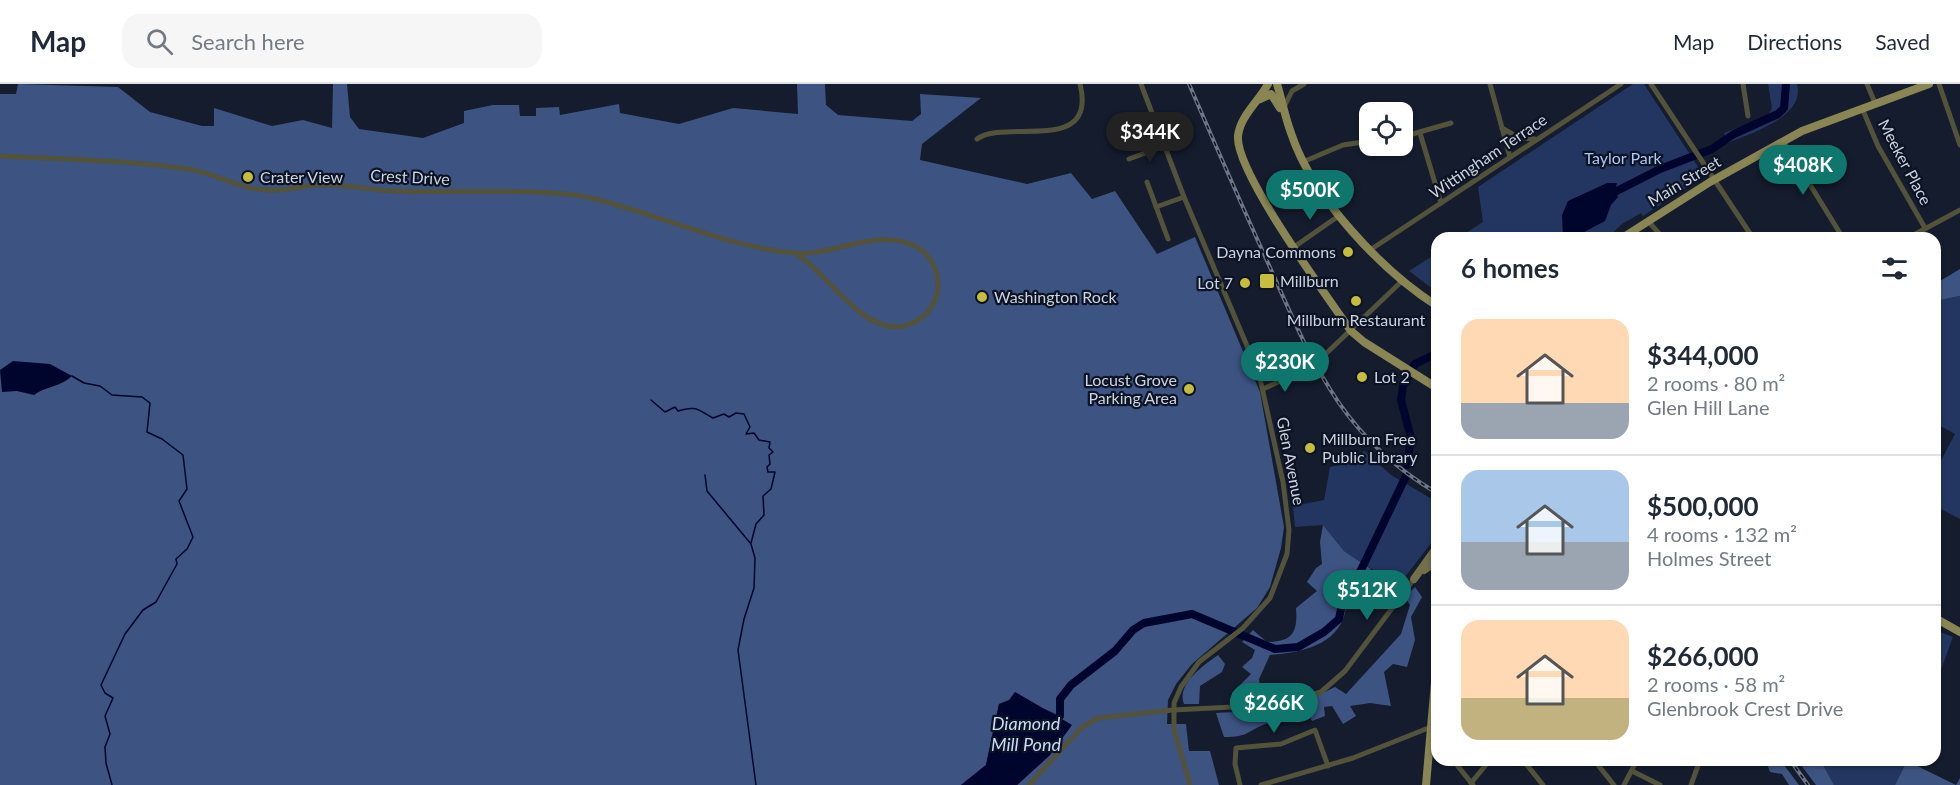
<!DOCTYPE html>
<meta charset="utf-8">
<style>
body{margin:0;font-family:Lato,sans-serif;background:#f6f6f7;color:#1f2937;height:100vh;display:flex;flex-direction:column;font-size:22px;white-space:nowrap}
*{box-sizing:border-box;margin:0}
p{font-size:20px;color:#747a83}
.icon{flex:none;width:33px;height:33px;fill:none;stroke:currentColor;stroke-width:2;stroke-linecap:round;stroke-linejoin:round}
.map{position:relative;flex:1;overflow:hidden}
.details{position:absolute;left:1431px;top:148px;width:510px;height:534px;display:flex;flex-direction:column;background:#fff;border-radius:18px;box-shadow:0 2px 4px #0004}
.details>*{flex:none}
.controls{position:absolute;left:1359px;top:18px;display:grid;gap:12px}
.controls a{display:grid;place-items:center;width:54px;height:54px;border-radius:12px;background:#fff;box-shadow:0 2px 4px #0004;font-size:30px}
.price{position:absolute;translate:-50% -51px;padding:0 14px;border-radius:21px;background:#0f766e;color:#fff;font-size:20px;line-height:39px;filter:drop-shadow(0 2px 3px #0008)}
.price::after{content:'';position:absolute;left:50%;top:36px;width:18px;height:14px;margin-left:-9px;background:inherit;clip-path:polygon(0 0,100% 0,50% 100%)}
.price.on{background:#222;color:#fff}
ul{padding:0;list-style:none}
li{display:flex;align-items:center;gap:18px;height:150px;padding:0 30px}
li+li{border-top:2px solid #e0e1e3}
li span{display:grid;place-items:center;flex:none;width:168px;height:120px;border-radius:18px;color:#555}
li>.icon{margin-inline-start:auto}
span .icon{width:72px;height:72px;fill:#fffc;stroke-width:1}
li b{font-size:26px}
h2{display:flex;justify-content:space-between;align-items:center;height:72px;padding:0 30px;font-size:26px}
header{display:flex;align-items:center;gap:36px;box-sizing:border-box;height:84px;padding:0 30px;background:#fff;border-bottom:2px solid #e0e1e3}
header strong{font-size:28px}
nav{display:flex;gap:33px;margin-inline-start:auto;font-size:21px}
.search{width:420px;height:54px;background:#f6f6f7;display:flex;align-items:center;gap:15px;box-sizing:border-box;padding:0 21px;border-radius:18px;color:#747a83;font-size:22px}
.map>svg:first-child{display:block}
.green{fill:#223661}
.forest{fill:#3d5382}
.water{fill:#00052d}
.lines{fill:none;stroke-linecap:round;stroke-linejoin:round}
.stream{stroke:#00052d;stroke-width:1.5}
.river{stroke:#00052d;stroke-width:8}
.street{stroke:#53523a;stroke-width:5}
.secondary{stroke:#726f49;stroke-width:8}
.primary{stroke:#8a8654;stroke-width:8}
.rail-casing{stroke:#6e7584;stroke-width:4}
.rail{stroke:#0b1324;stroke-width:1.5;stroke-dasharray:4.5;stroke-linecap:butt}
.poi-dot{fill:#c6bc3d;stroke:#0b1324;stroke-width:2}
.labels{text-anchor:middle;stroke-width:4.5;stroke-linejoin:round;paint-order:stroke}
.street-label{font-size:16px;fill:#cdd3df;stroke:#0b1324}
.park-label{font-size:16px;fill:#afc6f2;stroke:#0b1324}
.poi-label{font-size:16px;fill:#cdd3df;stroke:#0b1324;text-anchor:start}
.water-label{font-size:18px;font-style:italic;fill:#cbdbf9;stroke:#0b1324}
</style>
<header>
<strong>Map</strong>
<div class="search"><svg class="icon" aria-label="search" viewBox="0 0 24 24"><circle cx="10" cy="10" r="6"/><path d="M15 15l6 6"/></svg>Search here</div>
<nav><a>Map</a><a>Directions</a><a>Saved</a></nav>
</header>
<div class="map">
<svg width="1960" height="701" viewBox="0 0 1960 701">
<rect width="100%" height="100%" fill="#141c2e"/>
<g class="green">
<polygon points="1633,0 1644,0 1704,92 1643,132 1641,129 1622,140 1607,154 1458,154 1483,138 1478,103"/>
<path d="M1768,0H1797C1806,33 1751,49 1728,59L1724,49L1768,32L1772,24Z"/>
<polygon points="1437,169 1437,208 1409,187"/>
<polygon points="1960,212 1960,435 1935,422 1935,388 1955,350 1935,339 1935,217"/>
<polygon points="1364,367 1391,391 1437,418 1435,454 1398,502 1344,467 1323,441 1295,443 1293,422 1324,416 1330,383 1353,378"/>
<polygon points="1935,546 1953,553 1935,602"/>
<polygon points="1821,677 1907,677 1895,701 1834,701"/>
</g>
<g class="forest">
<path d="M18,0L118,3L150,28L202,42H214V24L272,42L303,36L332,44L333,0H347L350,33L359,45L423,54L464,39V27L493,21H519L520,32H536V24L559,23L560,31L619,20L620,29L679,40L733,24L798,30L797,0H825L826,21L838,31L912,37L921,30L920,10L981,14L922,60L920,76L1027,100L1071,89L1092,115L1115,107L1157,170L1195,153L1260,308L1284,443L1281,464L1270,503L1257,524L1192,580L1176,600L1168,616L1167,640H1186L1189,667H1210L1219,701H1017L1050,671L1060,632C1042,623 1018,613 999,620L986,681L961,701H0V10H16Z"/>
<polygon points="1960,185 1960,212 1935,217 1935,200"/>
<path d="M1323,441L1344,467L1371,485L1357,501L1354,499C1346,511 1348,523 1343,535C1332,563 1297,569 1270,571L1259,595L1261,611L1257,618L1232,617V609L1251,590L1242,583L1252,574L1255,566L1242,558L1253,546L1267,558C1292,558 1298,549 1296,524L1317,507L1307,498L1316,484L1322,480L1320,458Z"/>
<path d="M1415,503L1422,513L1411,533L1415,556L1407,583L1393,580L1384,588L1391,622L1370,619L1350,622L1356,632L1343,640L1332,622L1324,623L1325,632L1312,637L1310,633C1297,633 1280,635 1268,639C1246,647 1250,653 1224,653L1216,629C1262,627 1293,624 1335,603L1346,610L1401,550L1410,521L1405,513Z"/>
<path d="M1218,571L1225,580L1222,588L1200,602L1199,620H1184C1176,600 1204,581 1218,571Z"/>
<polygon points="1766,677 1781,677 1799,701 1789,701 1782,690 1770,688"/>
<polygon points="1798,677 1821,677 1834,701 1816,701"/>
<polygon points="1907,677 1956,701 1960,694 1960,701 1895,701"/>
</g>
<g class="water">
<polygon points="1607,99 1617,99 1615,107 1618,113 1611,121 1605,137 1573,154 1563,154 1562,131 1568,117"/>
<path d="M13,277L50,280L72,292C61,303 46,302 34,311L17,307L2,308L0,286Z"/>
<polygon points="1015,608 1072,641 1050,671 1017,701 961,701 986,681 999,620 1009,616"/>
</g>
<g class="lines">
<g class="stream">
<polyline points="72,292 84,299 100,302 112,311 142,313 150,319 147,348 162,355 183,371 187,405 179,417 193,453 187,465 176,475 177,480 156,518 143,526 125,550 101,601 105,609 113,614 105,632 110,650 105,663 106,679 112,701"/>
<path d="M651,316L665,328L675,323L678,327C696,321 698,326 713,334L724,330L729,333L736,329L744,330L750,343L746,350L754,349L759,356L770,358L769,364L773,368L769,371L770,380L767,383L768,388H775L771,405L763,412L764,431L756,440L751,459"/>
<polyline points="705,391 707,407 751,460 755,474 754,504 744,535 738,566 756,701"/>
</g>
<g class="river">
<polyline points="1605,113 1660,85 1712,65 1734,50 1778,30 1784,24 1786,0"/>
<polyline points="1407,381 1411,354 1401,316 1403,302 1415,280 1437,269"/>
<polyline points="1053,639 1060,632 1060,615 1071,601 1115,567 1133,546 1144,539 1192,530 1275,565 1298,563 1324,548 1339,535 1344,510 1361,486 1406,392"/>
</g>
<g class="street">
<polyline points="1141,0 1184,113 1259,290 1283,398 1289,446 1287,470 1270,514 1243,544 1199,578 1181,603 1174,619 1174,645 1190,701"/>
<polyline points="1490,0 1510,73"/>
<polyline points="1651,0 1753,154"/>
<polyline points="1743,0 1748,32"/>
<polyline points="1867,0 1875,19"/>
<polyline points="1939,0 1960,61"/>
<polyline points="1285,21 1292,7 1304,0"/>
<polyline points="1862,24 1878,62 1925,144"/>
<polyline points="1502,44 1519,54 1535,55"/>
<polyline points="1420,49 1441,119"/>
<polyline points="1402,53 1451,39"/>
<path d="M977,55C1005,34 1098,72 1080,0"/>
<polyline points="1783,57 1843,154"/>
<path d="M0,72C62,75 126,76 188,85C215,89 239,105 267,106C285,107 302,102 319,101C345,99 370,107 395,107C452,109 510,105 566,110C591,112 616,121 640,128C689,144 742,164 793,169C833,173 877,143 915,162C943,177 946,217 920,235C872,268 830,189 795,169"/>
<polyline points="1129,75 1164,62"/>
<polyline points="1305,77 1343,61 1370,57"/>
<polyline points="1147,98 1168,155"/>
<polyline points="1156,123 1184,113"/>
<polyline points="1648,137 1663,154"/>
<polyline points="1908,154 1960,126"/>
<polyline points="1294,163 1340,131"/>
<polyline points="1370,166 1621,0"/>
<polyline points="1263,305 1313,282 1402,197"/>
<polyline points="1453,676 1473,701"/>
<polyline points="1523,676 1543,701"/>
<polyline points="1594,676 1614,701"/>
<polyline points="1632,687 1660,701"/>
<polyline points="1471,699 1490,676"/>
<polyline points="1029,701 1081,644 1098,634 1173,626 1274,621 1321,608 1345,587 1414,495"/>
<polyline points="1240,701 1235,680 1236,664 1281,660 1315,646 1328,682"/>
<polyline points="1261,701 1353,674 1431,643"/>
<polyline points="1624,701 1637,676"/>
<polyline points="1691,701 1700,676"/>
</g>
<g class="secondary">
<polyline points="1424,486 1437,477"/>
<polyline points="1414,495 1437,463"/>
</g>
<g class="primary">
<path d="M1268,0C1259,17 1240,32 1238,52C1235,88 1327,212 1351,247L1364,258L1437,304"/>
<path d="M1277,0C1282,16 1285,33 1291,49C1312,113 1381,186 1437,222"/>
<polyline points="1260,15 1271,10 1280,24"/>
<polyline points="1622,154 1710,98 1802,47 1929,0"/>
<polyline points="1935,534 1960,548"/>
<polyline points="1426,701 1437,575"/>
</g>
<defs>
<g id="rail">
<path d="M1189,0C1215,60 1241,120 1268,179C1312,277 1340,352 1437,409"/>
<polyline points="1790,676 1808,701"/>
</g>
</defs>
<use href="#rail" class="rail-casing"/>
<use href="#rail" class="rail"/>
</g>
<g class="poi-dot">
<circle cx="248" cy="93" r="6"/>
<circle cx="1348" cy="168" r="6"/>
<rect x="1259" y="189" width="16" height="16" rx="3"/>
<circle cx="1245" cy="199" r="6"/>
<circle cx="982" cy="213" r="6"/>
<circle cx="1356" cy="217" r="6"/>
<circle cx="1362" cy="293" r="6"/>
<circle cx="1189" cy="305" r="6"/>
<circle cx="1310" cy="364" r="6"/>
</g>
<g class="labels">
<g class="street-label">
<text transform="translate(1488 72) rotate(-34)" y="6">Wittingham Terrace</text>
<text transform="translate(1905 78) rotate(62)" y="6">Meeker Place</text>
<text transform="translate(410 93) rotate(3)" y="6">Crest Drive</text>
<text transform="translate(1684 97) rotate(-31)" y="6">Main Street</text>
<text transform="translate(1291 377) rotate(79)" y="6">Glen Avenue</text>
</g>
<g class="park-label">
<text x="1623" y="80">Taylor Park</text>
</g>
<g class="poi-label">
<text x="260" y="99">Crater View</text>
<text x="1336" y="174" text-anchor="end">Dayna Commons</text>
<text x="1280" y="203">Millburn</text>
<text x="1233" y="205" text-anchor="end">Lot 7</text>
<text x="994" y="219">Washington Rock</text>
<text x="1356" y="242" text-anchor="middle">Millburn Restaurant</text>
<text x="1374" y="299">Lot 2</text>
<text x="1177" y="302" text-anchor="end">Locust Grove<tspan x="1177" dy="18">Parking Area</tspan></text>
<text x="1322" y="361">Millburn Free<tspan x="1322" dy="18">Public Library</tspan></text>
</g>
<g class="water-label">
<text x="1026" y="646">Diamond<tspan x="1026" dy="21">Mill Pond</tspan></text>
</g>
</g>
</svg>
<div class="controls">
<a><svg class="icon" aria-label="locate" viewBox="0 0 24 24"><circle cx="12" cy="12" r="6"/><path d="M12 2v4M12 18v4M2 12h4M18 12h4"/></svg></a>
</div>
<b class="price on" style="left:1150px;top:79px">$344K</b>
<b class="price" style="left:1803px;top:112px">$408K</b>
<b class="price" style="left:1310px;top:137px">$500K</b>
<b class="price" style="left:1285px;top:309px">$230K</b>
<b class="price" style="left:1367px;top:537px">$512K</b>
<b class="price" style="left:1274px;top:650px">$266K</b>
<section class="details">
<h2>6 homes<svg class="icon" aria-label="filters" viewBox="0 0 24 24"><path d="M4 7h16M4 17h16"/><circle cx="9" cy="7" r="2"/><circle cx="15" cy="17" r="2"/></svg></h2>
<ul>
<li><span style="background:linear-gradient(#ffd9b3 70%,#9aa5b1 0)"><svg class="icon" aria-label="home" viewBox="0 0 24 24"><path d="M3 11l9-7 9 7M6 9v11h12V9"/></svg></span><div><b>$344,000</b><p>2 rooms · 80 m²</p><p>Glen Hill Lane</p></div></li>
<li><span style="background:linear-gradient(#a9c7e8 60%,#9aa5b1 0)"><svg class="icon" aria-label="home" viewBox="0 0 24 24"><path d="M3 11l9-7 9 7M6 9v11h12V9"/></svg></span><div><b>$500,000</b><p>4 rooms · 132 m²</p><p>Holmes Street</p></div></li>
<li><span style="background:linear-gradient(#ffd9b3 65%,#c2b280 0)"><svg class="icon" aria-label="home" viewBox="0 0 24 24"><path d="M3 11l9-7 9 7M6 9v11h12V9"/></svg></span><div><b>$266,000</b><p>2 rooms · 58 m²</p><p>Glenbrook Crest Drive</p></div></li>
</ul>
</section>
</div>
